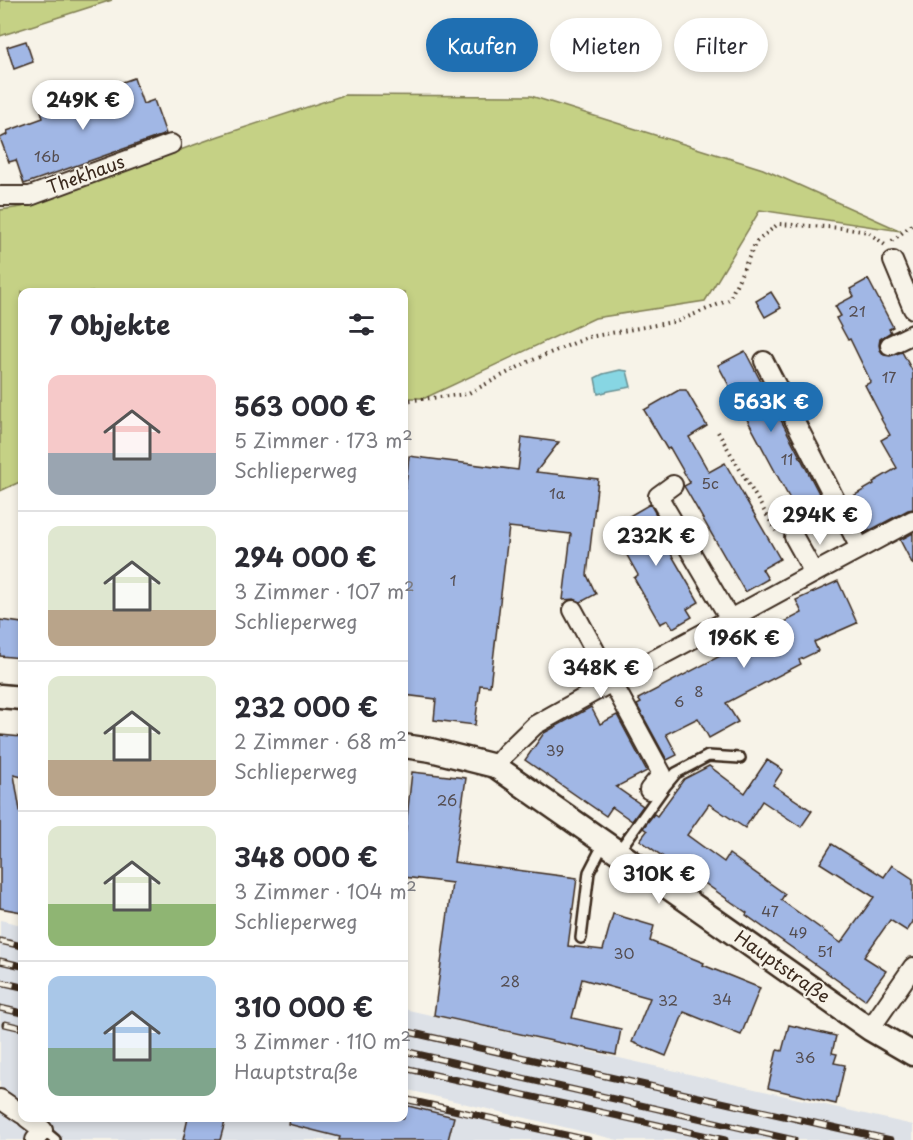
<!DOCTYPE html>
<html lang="de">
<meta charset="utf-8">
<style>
body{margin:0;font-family:"Playpen Sans",sans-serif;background:#f7f7f7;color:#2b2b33;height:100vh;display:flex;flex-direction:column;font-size:22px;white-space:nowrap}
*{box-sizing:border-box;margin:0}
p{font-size:20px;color:#7c7c81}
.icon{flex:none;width:33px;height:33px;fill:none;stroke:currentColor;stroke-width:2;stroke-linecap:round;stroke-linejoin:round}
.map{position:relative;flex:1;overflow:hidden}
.drawer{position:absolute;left:18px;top:288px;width:390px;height:834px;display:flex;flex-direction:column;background:#fff;border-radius:12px;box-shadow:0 3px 9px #0003}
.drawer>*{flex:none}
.guide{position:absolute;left:426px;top:18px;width:396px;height:54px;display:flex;gap:12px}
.price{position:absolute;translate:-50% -51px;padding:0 14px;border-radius:21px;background:#fff;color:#222;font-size:20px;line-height:39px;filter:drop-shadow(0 2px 3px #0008)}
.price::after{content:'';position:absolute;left:50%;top:36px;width:18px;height:14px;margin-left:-9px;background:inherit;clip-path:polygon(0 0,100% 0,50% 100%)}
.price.active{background:#1f6fb2;color:#fff}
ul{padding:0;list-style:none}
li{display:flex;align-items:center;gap:18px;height:150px;padding:0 30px}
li+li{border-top:2px solid #e1e1e2}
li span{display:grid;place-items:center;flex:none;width:168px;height:120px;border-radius:12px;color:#555}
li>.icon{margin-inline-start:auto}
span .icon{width:72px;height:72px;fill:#fffc;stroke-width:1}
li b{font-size:26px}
h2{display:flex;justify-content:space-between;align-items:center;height:72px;padding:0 30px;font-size:26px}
.tag{padding:0 21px;border-radius:27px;background:#fff;box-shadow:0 3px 9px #0003;font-size:21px;line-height:54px}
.tag.active{background:#1f6fb2;color:#fff}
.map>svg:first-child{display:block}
.built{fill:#dde1e7}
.green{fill:#c5d185;stroke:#807e52;stroke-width:1.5}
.water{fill:#87d6e3;stroke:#699194;stroke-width:1.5}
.building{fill:#a1b7e5;stroke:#3b2a1e;stroke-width:1.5}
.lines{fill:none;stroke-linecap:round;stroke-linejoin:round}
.service-casing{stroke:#3b2a1e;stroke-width:14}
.minor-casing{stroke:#3b2a1e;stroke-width:22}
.tertiary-casing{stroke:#3b2a1e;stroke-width:27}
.path{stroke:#3b2a1e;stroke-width:4;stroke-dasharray:1.5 4.5;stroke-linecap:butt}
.service{stroke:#f7f3e8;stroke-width:9}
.minor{stroke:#f7f3e8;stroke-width:18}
.tertiary{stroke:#f7f3e8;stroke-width:22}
.rail-casing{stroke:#3b2a1e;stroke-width:7}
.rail{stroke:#f7f3e8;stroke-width:4.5;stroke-dasharray:14;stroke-linecap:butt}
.labels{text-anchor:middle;stroke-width:4.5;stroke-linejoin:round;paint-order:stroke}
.number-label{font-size:15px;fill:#544d50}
.street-label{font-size:18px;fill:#3b2a1e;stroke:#f7f3e8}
</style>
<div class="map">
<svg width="913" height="1140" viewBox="0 0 913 1140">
<rect width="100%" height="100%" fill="#f7f3e8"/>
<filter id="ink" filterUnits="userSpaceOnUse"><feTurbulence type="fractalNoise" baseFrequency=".0167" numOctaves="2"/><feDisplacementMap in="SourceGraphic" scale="12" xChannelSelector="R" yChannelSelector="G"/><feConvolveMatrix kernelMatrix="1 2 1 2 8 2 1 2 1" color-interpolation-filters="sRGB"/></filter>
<g filter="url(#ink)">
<g class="built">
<polygon points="0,920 22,925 22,1118 404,1118 404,1095 582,1140 0,1140"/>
<polygon points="404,1009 913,1125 913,1140 618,1140 404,1089"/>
</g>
<g class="green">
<polygon points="0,0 112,0 0,36"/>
<polygon points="344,95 531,96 763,169 901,231 760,210 705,301 595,318 425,398 404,398 404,292 22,292 22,481 0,491 0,210 22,207 219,136"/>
</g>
<polygon class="water" points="620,370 627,371 631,387 609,391 598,394 595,378 603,374"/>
<g class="building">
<polygon points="26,41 33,62 14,69 7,47"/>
<polygon points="134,78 143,104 154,100 166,134 24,184 16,160 9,162 0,138 8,134 7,131 43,118 41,111"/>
<polygon points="868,279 893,327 889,329 891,332 880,339 879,345 880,350 884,355 890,356 902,352 913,372 913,509 908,510 865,533 848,499 874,484 873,482 897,468 881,440 890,435 881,419 882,418 865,385 871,382 850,339 848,340 836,318 841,316 835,306 854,296 850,289"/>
<polygon points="771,292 781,308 765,317 756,301"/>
<polygon points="745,351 824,503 799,516 718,365"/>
<polygon points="679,390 686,390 707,426 689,437 709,472 725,463 780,559 762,569 768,579 745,592 684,486 690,483 670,448 667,449 644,410"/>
<polygon points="522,437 559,442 536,472 598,479 587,575 596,594 581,602 574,599 563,600 571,534 509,527 490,686 480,685 475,725 434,720 436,699 404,695 404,503 409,456 518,470"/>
<polygon points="650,504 673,544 667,547 699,602 687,609 692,617 673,628 668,620 660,624 634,578 638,575 614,532 614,525"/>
<polygon points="913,533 913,565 900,540"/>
<polygon points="838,581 857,623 814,642 818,651 799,660 801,664 726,703 738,722 709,738 698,718 666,734 677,755 667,760 637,705 641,703 638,699 802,613 796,600"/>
<polygon points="0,620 22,623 22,658 0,656"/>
<polygon points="591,707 600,724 617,715 647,771 616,787 643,806 632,821 612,807 606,816 525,760 544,733"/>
<polygon points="0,735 22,737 22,777 14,775 22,822 20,871 22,871 22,912 0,908"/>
<polygon points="767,760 783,770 773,785 812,811 801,827 762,801 745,828 709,804 687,835 724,862 729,854 785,894 781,900 841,943 874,897 820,863 832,844 884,877 892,865 913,879 913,922 907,931 890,920 864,957 886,971 865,1000 746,915 747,913 693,875 691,877 640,840 647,831 643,828 654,814 657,816 684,779 709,766 745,793"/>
<polygon points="412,772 466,778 454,862 577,878 568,946 603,950 613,914 654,926 650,941 704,963 703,965 760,988 741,1035 684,1012 666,1056 632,1042 650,998 582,979 572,1018 621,1029 616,1055 434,1015 452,883 404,877 404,845"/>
<polygon points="789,1025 836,1036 832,1053 837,1054 834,1063 845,1065 836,1104 768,1088 777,1050 782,1051"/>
<polygon points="404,1105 454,1117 448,1140 339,1140 340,1137 288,1124 289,1118 404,1118"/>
<polygon points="188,1118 226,1118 220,1140 183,1140"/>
</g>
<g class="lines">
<defs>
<g id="service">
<polyline points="618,852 666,785 676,773 708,756 740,758"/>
<polyline points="581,938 589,872 604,843"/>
<polyline points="43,1130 55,1140"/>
</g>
<g id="minor">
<polyline points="0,196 30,196 171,144"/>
<polyline points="893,261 913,309"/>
<polyline points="890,345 913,334"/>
<polyline points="764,361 860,548"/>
<polyline points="673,485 658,496 730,619"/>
<polyline points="794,537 814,573"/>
<polyline points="573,610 662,774 649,790"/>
<polyline points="495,766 506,753 535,725 612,682 730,619 814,573 913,520"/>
<polyline points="870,1029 913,967"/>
<polyline points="0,1099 22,1114"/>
<polyline points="27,1118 43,1130 35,1140"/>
</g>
<g id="tertiary">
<polyline points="0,696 22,698"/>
<polyline points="404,746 431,750 495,766 870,1029 913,1054"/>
</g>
</defs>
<use href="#service" class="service-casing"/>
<use href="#minor" class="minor-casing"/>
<use href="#tertiary" class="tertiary-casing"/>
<g class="path">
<polyline points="892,241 913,224"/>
<polyline points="404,401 467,394 528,362 589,337 678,321 729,300 756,242 778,224 842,228 868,232 885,245"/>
<polyline points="718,432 776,531"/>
</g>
<use href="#service" class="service"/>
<use href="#minor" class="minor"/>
<use href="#tertiary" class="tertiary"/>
<defs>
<g id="rail">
<polyline points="0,941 22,946"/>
<polyline points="0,961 22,966"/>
<polyline points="0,982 22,987"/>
<polyline points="0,1008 22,1013"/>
<polyline points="5,1024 22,1028"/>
<polyline points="404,1031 891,1140"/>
<polyline points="404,1051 794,1140"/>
<polyline points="404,1068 725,1140"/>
<polyline points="404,1099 588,1140"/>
</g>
</defs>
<use href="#rail" class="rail-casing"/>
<use href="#rail" class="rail"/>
</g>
</g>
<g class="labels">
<g class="number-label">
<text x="47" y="162">16b</text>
<text x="857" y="317">21</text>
<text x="889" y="383">17</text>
<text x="787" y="465">11</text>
<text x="710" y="489">5c</text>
<text x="557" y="499">1a</text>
<text x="453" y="586">1</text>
<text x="699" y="697">8</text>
<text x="679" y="707">6</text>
<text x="555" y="756">39</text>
<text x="447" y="806">26</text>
<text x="770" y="917">47</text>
<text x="798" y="938">49</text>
<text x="825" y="957">51</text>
<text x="624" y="959">30</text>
<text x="510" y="987">28</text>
<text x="722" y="1005">34</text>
<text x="668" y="1006">32</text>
<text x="805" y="1063">36</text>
</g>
<g class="street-label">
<text transform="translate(86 175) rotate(-20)" y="6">Thekhaus</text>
<text transform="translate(782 967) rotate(35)" y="6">Hauptstraße</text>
</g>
</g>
</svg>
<b class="price" style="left:83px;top:131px">249K €</b>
<b class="price active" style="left:771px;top:433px">563K €</b>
<b class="price" style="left:820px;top:546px">294K €</b>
<b class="price" style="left:656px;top:567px">232K €</b>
<b class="price" style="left:744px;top:669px">196K €</b>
<b class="price" style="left:601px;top:699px">348K €</b>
<b class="price" style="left:659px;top:905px">310K €</b>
<div class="guide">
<a class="tag active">Kaufen</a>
<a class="tag">Mieten</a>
<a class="tag">Filter</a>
</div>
<section class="drawer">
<h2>7 Objekte<svg class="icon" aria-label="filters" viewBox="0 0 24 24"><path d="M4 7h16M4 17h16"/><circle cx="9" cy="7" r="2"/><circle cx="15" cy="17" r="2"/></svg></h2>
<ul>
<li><span style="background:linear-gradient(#f6c9c9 65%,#9aa5b1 0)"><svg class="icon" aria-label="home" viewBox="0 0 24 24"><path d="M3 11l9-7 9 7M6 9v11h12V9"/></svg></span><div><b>563 000 €</b><p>5 Zimmer · 173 m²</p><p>Schlieperweg</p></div></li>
<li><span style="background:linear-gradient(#dfe7d0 70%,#b9a48a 0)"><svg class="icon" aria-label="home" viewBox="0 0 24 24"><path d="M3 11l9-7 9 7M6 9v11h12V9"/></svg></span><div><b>294 000 €</b><p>3 Zimmer · 107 m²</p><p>Schlieperweg</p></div></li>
<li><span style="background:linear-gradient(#dfe7d0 70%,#b9a48a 0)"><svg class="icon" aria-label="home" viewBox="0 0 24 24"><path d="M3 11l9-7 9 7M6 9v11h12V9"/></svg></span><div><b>232 000 €</b><p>2 Zimmer · 68 m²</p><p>Schlieperweg</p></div></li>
<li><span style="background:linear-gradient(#dfe7d0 65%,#8fb573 0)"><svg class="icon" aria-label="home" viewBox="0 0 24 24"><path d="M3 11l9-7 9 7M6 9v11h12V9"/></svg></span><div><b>348 000 €</b><p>3 Zimmer · 104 m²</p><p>Schlieperweg</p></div></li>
<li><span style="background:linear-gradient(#a9c7e8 60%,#7fa58c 0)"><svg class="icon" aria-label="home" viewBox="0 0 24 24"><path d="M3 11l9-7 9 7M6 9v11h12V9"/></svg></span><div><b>310 000 €</b><p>3 Zimmer · 110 m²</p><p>Hauptstraße</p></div></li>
</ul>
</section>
</div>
